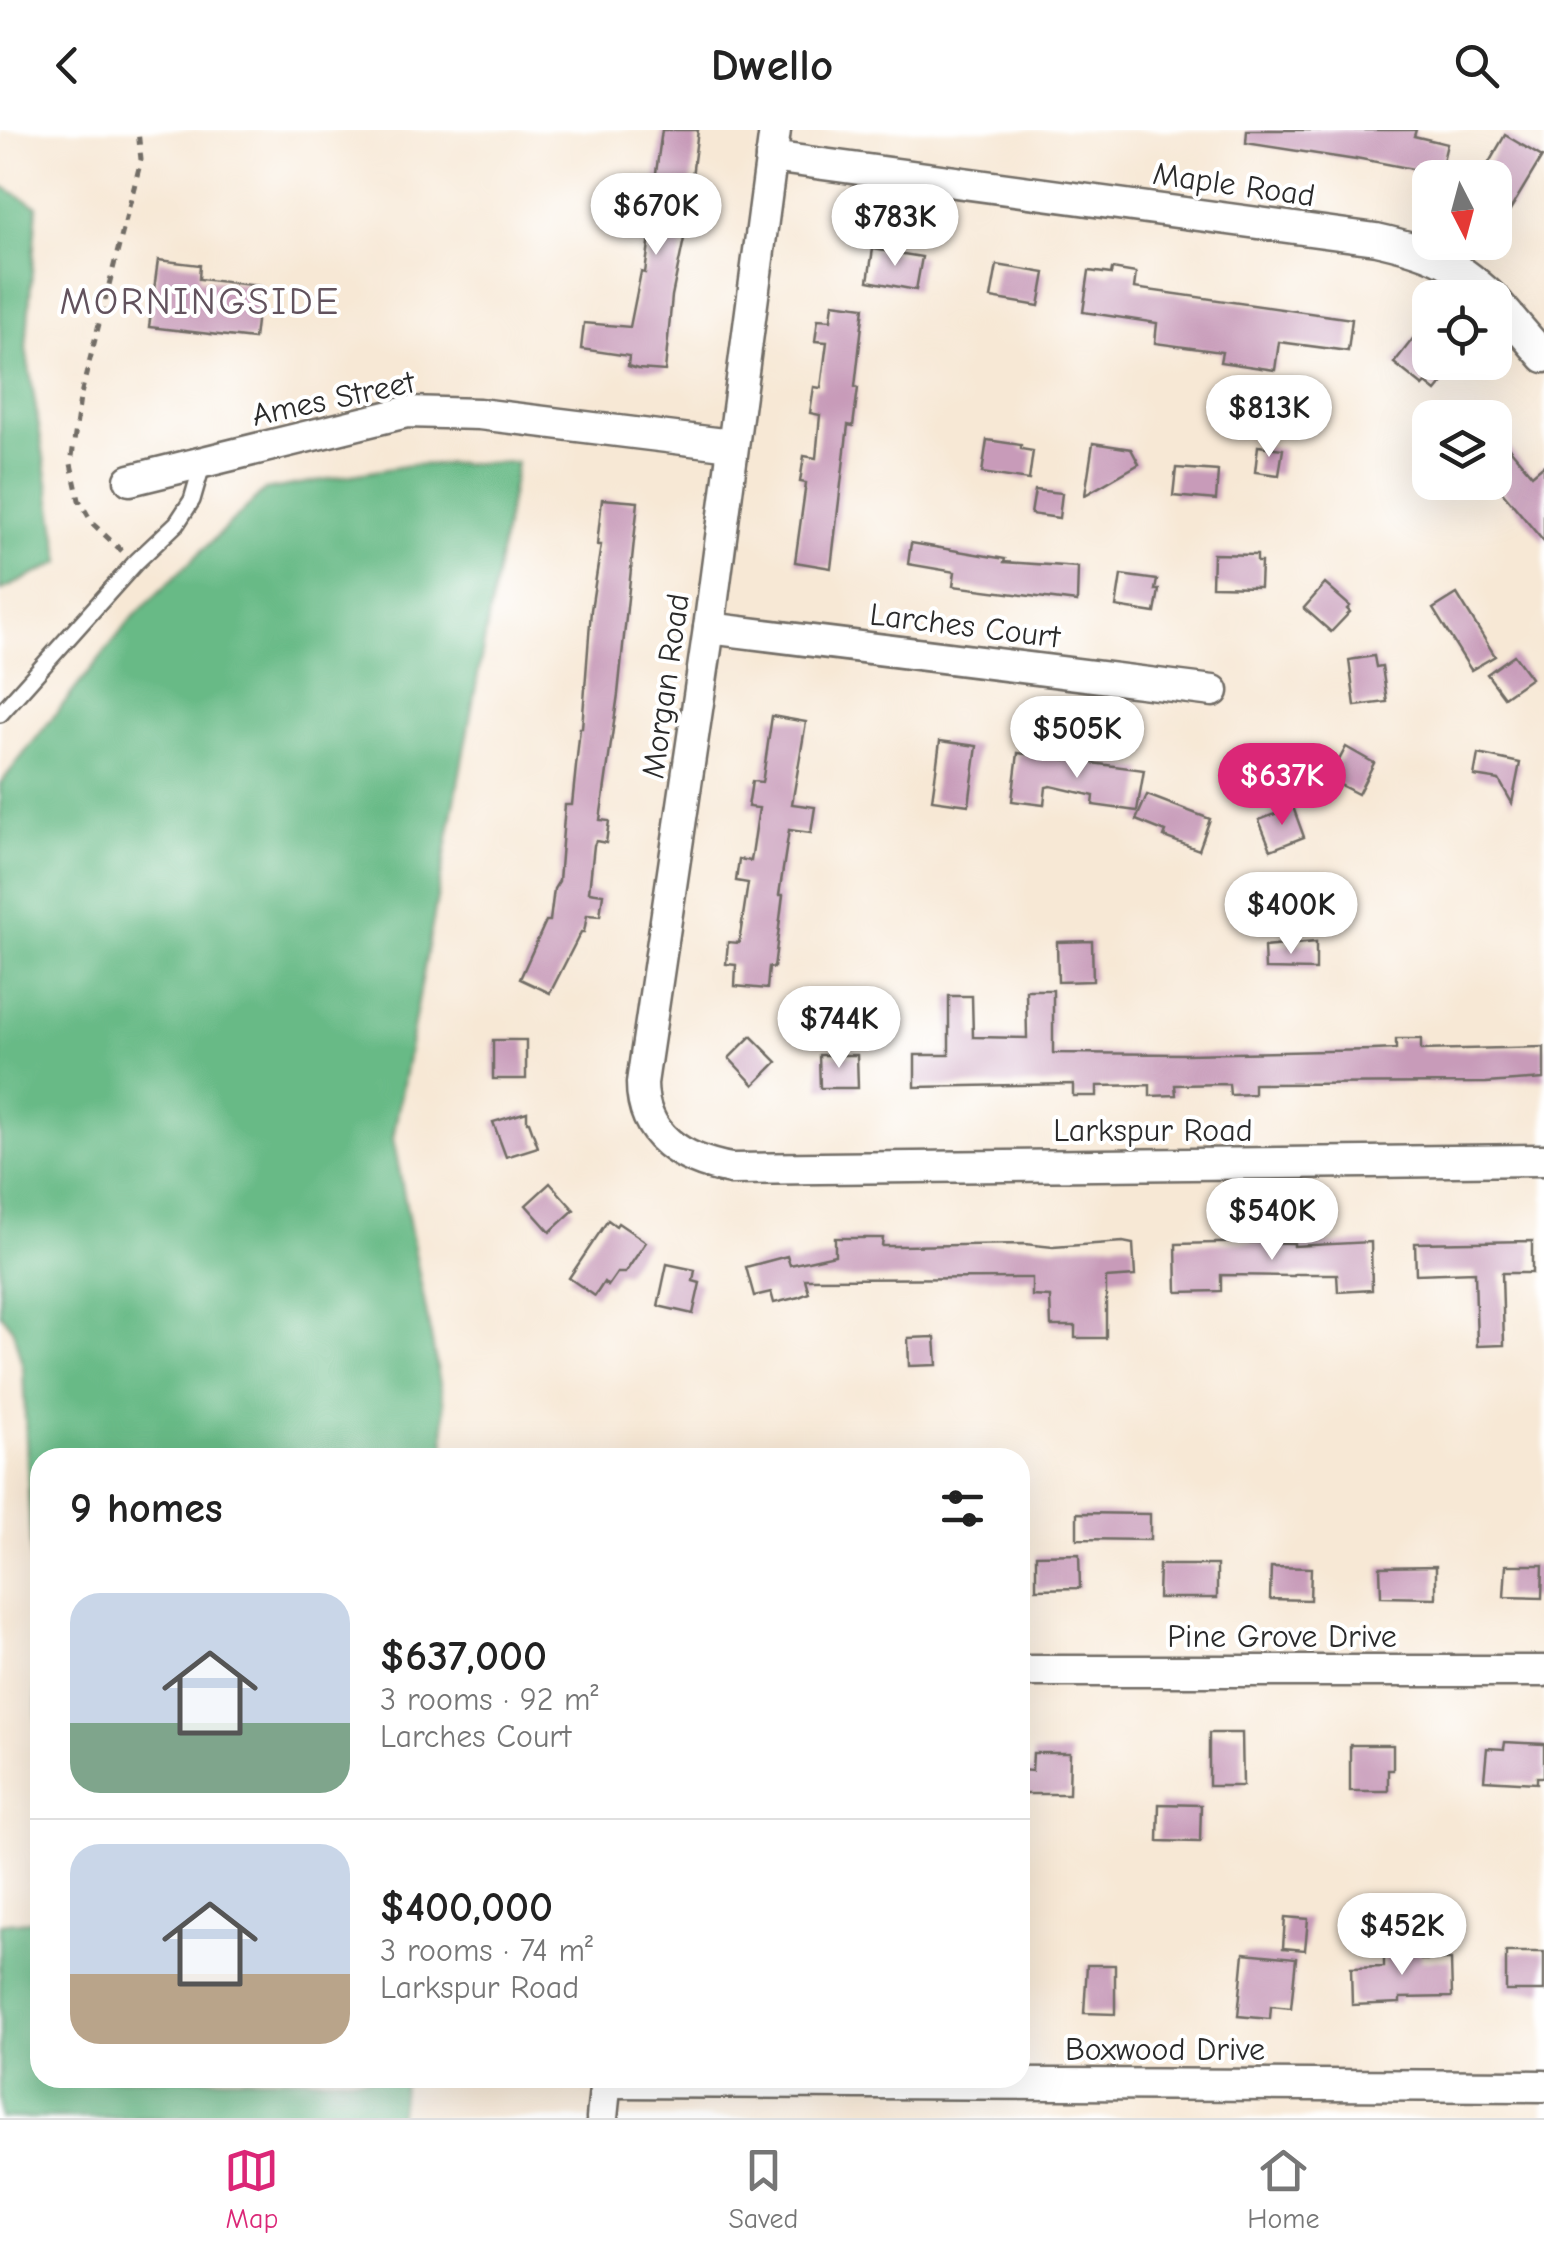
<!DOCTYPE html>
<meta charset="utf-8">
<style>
body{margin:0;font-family:"Comic Neue",sans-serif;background:#f2f2f2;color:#222;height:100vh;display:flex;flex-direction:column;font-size:38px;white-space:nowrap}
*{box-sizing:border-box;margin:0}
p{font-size:32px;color:#767676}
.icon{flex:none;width:55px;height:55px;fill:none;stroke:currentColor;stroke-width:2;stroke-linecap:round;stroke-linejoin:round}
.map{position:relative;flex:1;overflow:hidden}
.drawer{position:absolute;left:30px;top:1318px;width:1000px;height:640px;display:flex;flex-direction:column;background:#fff;border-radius:30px;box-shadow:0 10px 40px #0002}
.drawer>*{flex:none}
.needle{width:65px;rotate:174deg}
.buttons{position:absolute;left:1412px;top:30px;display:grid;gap:20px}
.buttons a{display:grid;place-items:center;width:100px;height:100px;border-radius:20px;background:#fff;box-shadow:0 10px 40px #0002;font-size:50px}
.price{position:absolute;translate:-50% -85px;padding:0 22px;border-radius:35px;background:#fff;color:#222;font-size:32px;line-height:65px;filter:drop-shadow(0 2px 5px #0008)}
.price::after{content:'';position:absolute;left:50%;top:60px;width:30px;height:22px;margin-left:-15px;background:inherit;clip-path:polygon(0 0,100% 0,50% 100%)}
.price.selected{background:#db2777;color:#fff}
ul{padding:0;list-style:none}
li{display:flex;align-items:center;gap:30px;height:250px;padding:0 40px}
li+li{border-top:2px solid #e0e0e0}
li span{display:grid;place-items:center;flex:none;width:280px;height:200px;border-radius:30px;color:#555}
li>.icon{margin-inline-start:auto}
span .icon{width:120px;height:120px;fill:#fffc;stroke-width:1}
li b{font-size:42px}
h2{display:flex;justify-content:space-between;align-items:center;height:120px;padding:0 40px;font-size:42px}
header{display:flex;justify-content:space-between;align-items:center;height:130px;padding:0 40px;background:#fff;font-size:45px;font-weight:700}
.dock{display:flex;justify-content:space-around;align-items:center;height:140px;border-top:2px solid #e0e0e0;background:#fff;font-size:28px;color:#767676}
.dock a{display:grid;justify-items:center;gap:5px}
.dock .selected{color:#db2777}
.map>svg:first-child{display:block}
.forest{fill:#68ba86;stroke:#4a7258;stroke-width:2.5}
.building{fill:#c89bb9}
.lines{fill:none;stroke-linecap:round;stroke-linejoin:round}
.service-casing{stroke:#726d66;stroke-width:20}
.minor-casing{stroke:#726d66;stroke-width:35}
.path{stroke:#726d66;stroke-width:5;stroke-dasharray:8 8;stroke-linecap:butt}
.service{stroke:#fff;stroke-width:15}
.minor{stroke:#fff;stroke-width:30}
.labels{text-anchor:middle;stroke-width:8;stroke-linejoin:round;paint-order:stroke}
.street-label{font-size:32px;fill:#2b2b2b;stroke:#fff}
.quarter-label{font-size:38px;letter-spacing:2.5px;fill:#62525d;stroke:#fff}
</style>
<header><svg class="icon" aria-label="back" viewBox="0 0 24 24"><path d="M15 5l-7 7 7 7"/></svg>Dwello<svg class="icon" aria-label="search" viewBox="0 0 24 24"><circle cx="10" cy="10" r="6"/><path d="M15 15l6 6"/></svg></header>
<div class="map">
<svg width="1544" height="1988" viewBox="0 0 1544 1988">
<rect width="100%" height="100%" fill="#fff"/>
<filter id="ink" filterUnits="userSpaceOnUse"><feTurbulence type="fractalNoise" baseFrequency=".01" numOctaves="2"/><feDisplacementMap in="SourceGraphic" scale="20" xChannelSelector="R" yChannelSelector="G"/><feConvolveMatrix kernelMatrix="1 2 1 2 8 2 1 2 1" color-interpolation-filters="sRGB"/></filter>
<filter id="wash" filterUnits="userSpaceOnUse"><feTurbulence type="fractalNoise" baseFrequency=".0048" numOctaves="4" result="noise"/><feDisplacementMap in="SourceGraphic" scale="40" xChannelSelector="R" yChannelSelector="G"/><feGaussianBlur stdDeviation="2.25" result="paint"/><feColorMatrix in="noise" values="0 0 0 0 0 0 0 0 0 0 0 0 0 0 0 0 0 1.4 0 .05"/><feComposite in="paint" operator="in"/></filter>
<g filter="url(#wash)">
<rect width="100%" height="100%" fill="#f7e8d5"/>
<g class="forest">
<polygon points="0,55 37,76 26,218 61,432 0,461"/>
<polygon points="517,332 393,1008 444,1275 445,1327 40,1328 40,1637 23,1238 13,1200 0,1183 0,654 131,489 265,360 410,335"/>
<polygon points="40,1790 40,1948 404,1948 399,1988 0,1988 0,1794"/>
</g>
<g id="blocks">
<g class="building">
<polygon points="662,0 698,0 690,62 698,63 693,99 686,99 672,166 665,241 638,239 628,236 629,226 581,219 584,193 630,197 641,142 645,143 651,99 643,98 644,92 638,91 643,55 654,57"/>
<polygon points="1247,0 1416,0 1414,6 1447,14 1439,48 1426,48 1412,45 1413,39 1356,28 1356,30 1246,13"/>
<polygon points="1505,5 1542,27 1510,80 1495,72 1495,48 1480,48"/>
<polygon points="873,119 922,127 916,160 868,151"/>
<polygon points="158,130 200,135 199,149 260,156 254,209 149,197"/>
<polygon points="997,135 1045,143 1039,176 991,168"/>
<polygon points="1112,139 1136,143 1134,158 1352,189 1348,221 1279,212 1275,240 1220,232 1222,222 1155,213 1157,193 1083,182 1089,141 1111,144"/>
<polygon points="833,173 864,177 855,257 858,258 853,296 848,295 831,438 795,432 806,353 800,352 804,326 816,328 820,285 810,283 814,257 821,258 827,212 815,211 818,189 831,190"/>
<polygon points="1415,206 1430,219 1430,232 1443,232 1453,240 1436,261 1426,253 1423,256 1394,233"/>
<polygon points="1495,301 1532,345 1544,335 1544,412 1495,353"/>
<polygon points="987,310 1021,315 1021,319 1033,321 1029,350 982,343"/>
<polygon points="1093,313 1131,319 1139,334 1085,365"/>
<polygon points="1258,316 1283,319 1279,345 1255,342"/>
<polygon points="1176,338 1218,341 1216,370 1173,366"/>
<polygon points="1035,360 1062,363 1059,388 1031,384"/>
<polygon points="602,369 638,372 618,564 600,690 609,691 606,713 596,711 594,715 589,762 603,764 600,786 587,785 584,802 581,802 550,863 520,849 546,791 550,791 554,759 559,751 565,675 572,675 580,598 582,598 591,480 601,415 597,415"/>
<polygon points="911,413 1005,429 1004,432 1078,437 1077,472 953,456 955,442 908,434"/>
<polygon points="1213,424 1257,425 1257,432 1261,432 1260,457 1212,456"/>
<polygon points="1121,445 1157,450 1155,460 1159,460 1155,483 1116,477"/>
<polygon points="1325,454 1350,476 1347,479 1350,482 1331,502 1304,478"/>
<polygon points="1457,464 1495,526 1471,540 1433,479"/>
<polygon points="1514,525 1531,548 1504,567 1487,544"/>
<polygon points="1374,526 1376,537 1382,536 1387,572 1355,576 1349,530"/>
<polygon points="772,586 806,592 792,674 815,677 811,703 789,700 779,765 783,765 774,838 769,837 767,859 735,856 736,835 726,834 728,812 739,813 748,753 736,751 739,729 751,731 759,678 748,677 752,651 762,652 763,647"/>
<polygon points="940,611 977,616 969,675 932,670"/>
<polygon points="1346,617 1374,633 1358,664 1329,649"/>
<polygon points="1018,623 1144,640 1137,681 1093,675 1094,666 1051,656 1046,657 1044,675 1012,671"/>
<polygon points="1478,624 1520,633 1512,673 1499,650 1474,646"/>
<polygon points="1147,665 1210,689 1199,720 1164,707 1166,702 1136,690"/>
<polygon points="1293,677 1304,707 1271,720 1259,690"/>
<polygon points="1092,811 1093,851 1058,852 1057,812"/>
<polygon points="1316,812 1316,840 1265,839 1264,817"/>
<polygon points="1026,860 1053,860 1053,923 1186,924 1373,920 1396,919 1396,909 1421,909 1421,920 1544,917 1544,949 1486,953 1254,954 1254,964 1230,965 1229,954 1175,955 1176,965 1150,966 1150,955 1097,956 1097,966 1073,966 1073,954 915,957 915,925 949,925 949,866 972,866 973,907 1027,908"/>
<polygon points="751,906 777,932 754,955 729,928"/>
<rect x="493" y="910" width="33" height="39"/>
<polygon points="819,925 857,925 858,958 820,958"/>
<polygon points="527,982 527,992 529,992 538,1017 506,1027 493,992"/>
<polygon points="550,1053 574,1080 550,1102 526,1075"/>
<polygon points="608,1090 616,1096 618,1093 646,1112 625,1143 617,1143 608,1156 604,1152 595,1166 569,1148"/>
<polygon points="835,1108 883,1108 882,1116 899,1116 1025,1114 1053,1117 1123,1112 1133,1114 1135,1146 1106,1148 1106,1208 1075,1208 1075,1196 1051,1196 1050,1167 1032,1166 1032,1148 805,1149 809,1163 799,1167 774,1173 771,1162 754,1166 746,1137 787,1126 790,1135 835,1125"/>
<polygon points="1532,1111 1532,1143 1502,1143 1504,1215 1477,1216 1475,1142 1416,1144 1415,1113"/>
<polygon points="1257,1112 1294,1113 1294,1116 1371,1112 1372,1160 1338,1162 1337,1144 1295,1144 1294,1146 1221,1145 1221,1161 1177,1162 1176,1114"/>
<polygon points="667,1134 695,1140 693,1151 700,1153 693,1184 658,1176"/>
<polygon points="935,1207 937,1235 909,1236 908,1208"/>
<polygon points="1077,1383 1150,1384 1150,1410 1077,1409"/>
<polygon points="1079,1424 1080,1458 1036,1459 1036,1425"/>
<polygon points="1159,1435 1217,1435 1217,1468 1158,1468"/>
<polygon points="1506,1435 1543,1435 1542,1468 1504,1467"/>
<polygon points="1436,1436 1436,1468 1381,1467 1380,1437"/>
<polygon points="1271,1437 1311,1438 1310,1470 1270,1469"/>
<polygon points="1209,1603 1242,1603 1243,1656 1209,1656"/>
<polygon points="1505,1612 1544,1614 1544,1647 1537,1647 1537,1653 1484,1650 1487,1618 1504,1619"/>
<polygon points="1350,1615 1393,1615 1393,1640 1388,1640 1388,1661 1350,1661"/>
<polygon points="1033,1623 1070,1623 1069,1664 1020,1664 1020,1640 1032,1641"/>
<polygon points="1159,1674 1201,1675 1200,1712 1158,1711"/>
<polygon points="1285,1787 1308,1789 1305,1820 1283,1818"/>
<polygon points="1421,1816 1421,1830 1451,1830 1452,1867 1400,1868 1400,1873 1352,1875 1351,1838 1384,1837 1384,1817"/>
<rect x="1506" y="1822" width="38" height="39"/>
<polygon points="1244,1823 1296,1828 1291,1878 1271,1876 1270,1889 1238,1886"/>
<polygon points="1087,1835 1115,1835 1115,1884 1084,1883"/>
</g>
</g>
</g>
<g filter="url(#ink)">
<use href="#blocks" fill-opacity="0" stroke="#726d66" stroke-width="2.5"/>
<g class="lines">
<defs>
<polyline id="service" points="0,584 136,432 177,393 192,370 203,332"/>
<g id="minor">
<path d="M775,0L709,498L642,953C642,1007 683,1030 731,1039L1544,1030"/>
<path d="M771,27L1376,109C1430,121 1452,130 1493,168"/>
<polyline points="1495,170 1544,227"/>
<polyline points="130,350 407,282 479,284 732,315"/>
<polyline points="709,498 1213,561"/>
<polyline points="1020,1541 1544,1541"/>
<polyline points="606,1952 1544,1956"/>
<polyline points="602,1988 606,1948"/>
</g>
</defs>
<use href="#service" class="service-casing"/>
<use href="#minor" class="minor-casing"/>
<polyline class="path" points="122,421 93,394 79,370 71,334 80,268 141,30 138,0"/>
<use href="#service" class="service"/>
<use href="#minor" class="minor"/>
</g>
</g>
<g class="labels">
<g class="street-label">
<text transform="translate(1234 54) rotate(8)" y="11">Maple Road</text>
<text transform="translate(333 268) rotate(-12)" y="11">Ames Street</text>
<text transform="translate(965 495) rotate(7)" y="11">Larches Court</text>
<text transform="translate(665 556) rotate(-82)" y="11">Morgan Road</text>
<text x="1153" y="1011">Larkspur Road</text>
<text x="1282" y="1517">Pine Grove Drive</text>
<text x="1165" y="1930">Boxwood Drive</text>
</g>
<g class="quarter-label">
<text x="200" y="184">MORNINGSIDE</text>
</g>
</g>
</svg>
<div class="buttons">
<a><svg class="needle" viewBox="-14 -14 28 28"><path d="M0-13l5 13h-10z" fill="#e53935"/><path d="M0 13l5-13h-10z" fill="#767676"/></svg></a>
<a><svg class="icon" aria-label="locate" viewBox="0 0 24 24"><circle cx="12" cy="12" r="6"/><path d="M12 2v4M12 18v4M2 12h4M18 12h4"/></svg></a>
<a><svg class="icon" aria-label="layers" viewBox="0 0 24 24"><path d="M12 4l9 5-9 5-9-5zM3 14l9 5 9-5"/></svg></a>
</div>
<b class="price" style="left:656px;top:128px">$670K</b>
<b class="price" style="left:895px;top:139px">$783K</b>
<b class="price" style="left:1269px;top:330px">$813K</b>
<b class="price" style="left:1077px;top:651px">$505K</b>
<b class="price selected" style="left:1282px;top:698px">$637K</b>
<b class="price" style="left:1291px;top:827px">$400K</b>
<b class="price" style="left:839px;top:941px">$744K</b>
<b class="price" style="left:1272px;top:1133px">$540K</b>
<b class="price" style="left:1402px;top:1848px">$452K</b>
<section class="drawer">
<h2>9 homes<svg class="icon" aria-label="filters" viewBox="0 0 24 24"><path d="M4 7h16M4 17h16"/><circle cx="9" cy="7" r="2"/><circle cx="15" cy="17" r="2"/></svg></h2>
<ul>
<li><span style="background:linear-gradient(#c9d6e8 65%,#7fa58c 0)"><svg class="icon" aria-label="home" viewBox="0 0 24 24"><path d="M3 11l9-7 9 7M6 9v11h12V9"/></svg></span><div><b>$637,000</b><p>3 rooms · 92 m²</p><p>Larches Court</p></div></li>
<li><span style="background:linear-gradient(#c9d6e8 65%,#b9a48a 0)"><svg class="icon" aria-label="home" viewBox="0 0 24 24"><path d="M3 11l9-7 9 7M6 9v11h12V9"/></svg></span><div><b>$400,000</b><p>3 rooms · 74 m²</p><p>Larkspur Road</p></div></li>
</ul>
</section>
</div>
<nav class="dock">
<a class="selected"><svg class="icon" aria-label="map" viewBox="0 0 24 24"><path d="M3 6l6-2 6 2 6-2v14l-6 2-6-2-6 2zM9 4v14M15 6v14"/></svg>Map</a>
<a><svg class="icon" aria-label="saved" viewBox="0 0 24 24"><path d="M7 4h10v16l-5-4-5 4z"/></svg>Saved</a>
<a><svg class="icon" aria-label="home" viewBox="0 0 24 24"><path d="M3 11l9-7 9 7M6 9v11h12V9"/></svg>Home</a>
</nav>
